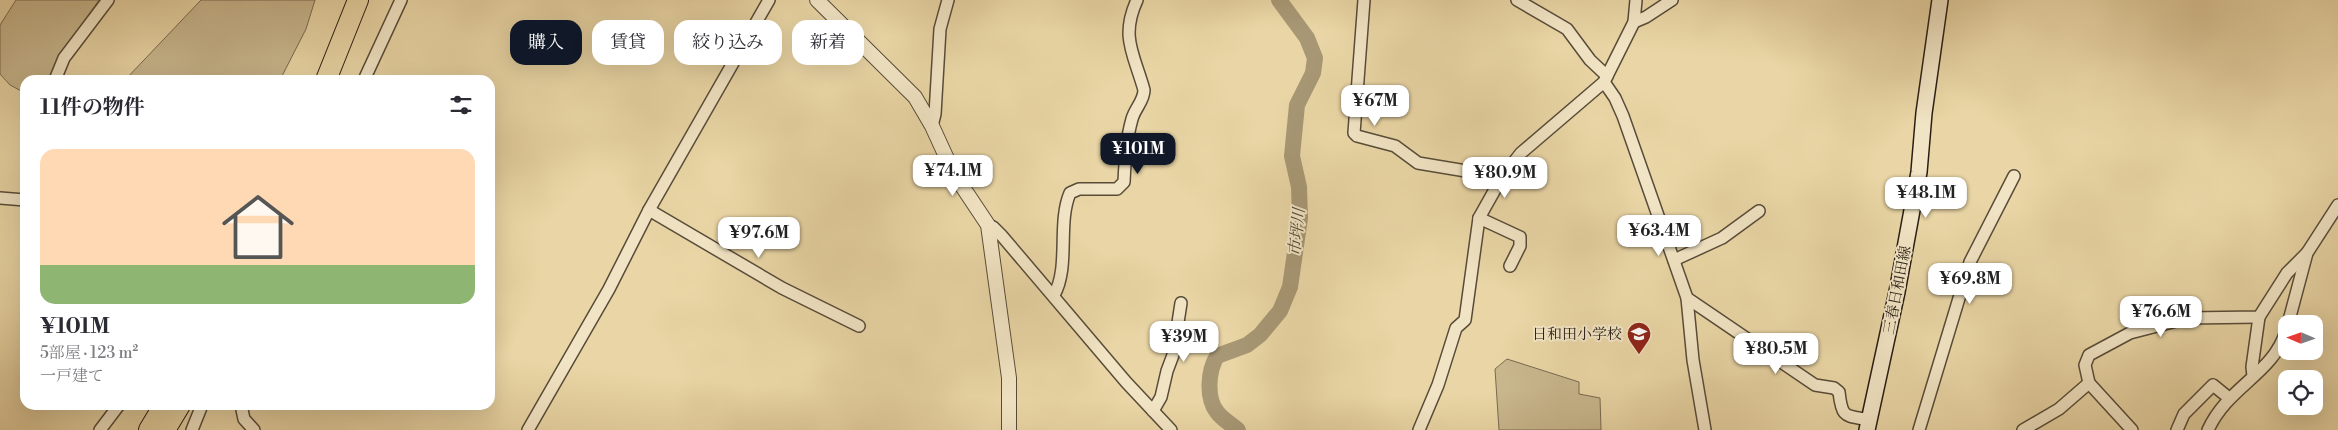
<!DOCTYPE html>
<html lang="ja">
<meta charset="utf-8">
<style>
body{margin:0;font-family:"Libre Bodoni","Noto Serif JP",serif;background:#f7f7f7;color:#2b2b33;height:100vh;display:flex;flex-direction:column;font-size:19px;white-space:nowrap}
*{box-sizing:border-box;margin:0}
p{font-size:16px;color:#7c7c81}
.icon{flex:none;width:28px;height:28px;fill:none;stroke:currentColor;stroke-width:2;stroke-linecap:round;stroke-linejoin:round}
.map{position:relative;flex:1;overflow:hidden}
.details{position:absolute;left:20px;top:75px;width:475px;height:335px;display:flex;flex-direction:column;background:#fff;border-radius:15px;box-shadow:0 5px 20px #0002}
.details>*{flex:none}
.hud{position:absolute;left:510px;top:20px;width:475px;height:45px;display:flex;gap:10px}
.needle{width:32px;rotate:272deg}
.tools{position:absolute;left:2278px;top:315px;display:grid;gap:10px}
.tools a{display:grid;place-items:center;width:45px;height:45px;border-radius:10px;background:#fff;box-shadow:0 5px 20px #0002;font-size:25px}
.price{position:absolute;translate:-50% -42px;padding:0 11px;border-radius:10px;background:#fff;color:#222;font-size:16px;line-height:32px;filter:drop-shadow(0 1px 2px #0008)}
.price::after{content:'';position:absolute;left:50%;top:30px;width:15px;height:11px;margin-left:-8px;background:inherit;clip-path:polygon(0 0,100% 0,50% 100%)}
.price.active{background:#111827;color:#fff}
ul{padding:0;list-style:none}
li{display:grid;align-content:center;gap:10px;height:265px;padding:0 20px}
li+li{border-top:1px solid #e1e1e2}
li span{display:grid;place-items:center;height:155px;border-radius:15px;color:#555}
li>.icon{margin-inline-start:auto}
span .icon{width:90px;height:90px;fill:#fffc;stroke-width:1}
li b{font-size:21px}
h2{display:flex;justify-content:space-between;align-items:center;height:60px;padding:0 20px;font-size:21px}
.chip{padding:0 18px;border-radius:15px;background:#fff;box-shadow:0 5px 20px #0002;font-size:18px;line-height:45px}
.chip.active{background:#111827;color:#fff}
.map>svg:first-child{display:block}
.green{fill:#c8b68d;stroke:#786a51}
.lines{fill:none;stroke-linecap:round;stroke-linejoin:round}
.river{stroke:#a79774;stroke-width:16}
.minor-casing{stroke:#584c39;stroke-width:14}
.tertiary-casing{stroke:#584c39;stroke-width:16}
.secondary-casing{stroke:#281e15;stroke-width:18}
.motorway-casing{stroke:#281e15;stroke-width:22}
.minor{stroke:#f1e4c4;stroke-width:11}
.tertiary{stroke:#f1e4c4;stroke-width:14}
.secondary{stroke:#f1e4c4;stroke-width:15}
.motorway{stroke:#e9d5a5;stroke-width:20}
.labels{text-anchor:middle;stroke-width:4;stroke-linejoin:round;paint-order:stroke}
.street-label{font-size:15px;fill:#281e15;stroke:#f1e4c4}
.poi-label{font-size:15px;fill:#281e15;stroke:#f1e4c4;text-anchor:end}
.water-label{font-size:16px;font-style:italic;fill:#544836;stroke:#f1e4c4}
</style>
<div class="map">
<svg width="2338" height="430" viewBox="0 0 2338 430">
<rect width="100%" height="100%" fill="#e9d5a5"/>
<filter id="stains"><feTurbulence type="fractalNoise" baseFrequency=".004" numOctaves="4"/><feColorMatrix values="0 0 0 0 .2 0 0 0 0 .09 0 0 0 0 .02 0 0 0 .5 -.17"/></filter>
<radialGradient id="worn" r=".72"><stop offset=".6" stop-color="#630" stop-opacity="0"/><stop offset="1" stop-color="#630" stop-opacity=".3"/></radialGradient>
<g class="green">
<polygon points="16,0 99,0 65,48 50,80 25,80 25,93 10,85 0,74 0,25"/>
<polygon points="201,0 315,0 306,29 280,80 125,80"/>
<polygon points="1507,359 1579,382 1579,394 1600,398 1601,430 1499,430 1495,369"/>
</g>
<g class="lines">
<path class="river" d="M1238,430C1231,424 1222,419 1217,412C1206,398 1208,371 1217,356L1247,345L1260,335L1280,311L1290,287L1300,218L1299,187L1292,156L1297,105L1313,73L1315,58L1307,38L1279,0"/>
<defs>
<g id="minor">
<polyline points="1364,0 1354,133 1357,136 1395,146 1418,163 1502,177"/>
<polyline points="1517,0 1567,29 1590,60 1607,76"/>
<polyline points="1634,22 1646,17 1672,0"/>
<polyline points="55,80 64,58 108,0"/>
<polyline points="364,80 401,0"/>
<polyline points="1604,82 1615,98 1623,116 1687,298 1693,360 1705,430"/>
<polyline points="932,126 935,114 940,29 948,0"/>
<polyline points="0,198 25,200"/>
<polyline points="649,210 782,288 859,326"/>
<polyline points="1479,218 1520,237 1520,246 1510,266"/>
<polyline points="988,225 993,227 1002,236 1126,382 1171,430"/>
<polyline points="1674,260 1722,238 1759,211"/>
<path d="M1054,295C1070,267 1057,223 1070,193L1079,189H1117L1124,182C1125,161 1126,140 1132,119C1135,108 1144,101 1144,90C1134,54 1120,37 1137,0"/>
<path d="M1687,298L1815,385L1834,388L1839,392C1842,419 1845,415 1869,420"/>
<polyline points="2288,324 2307,253 2338,205"/>
<polyline points="2253,376 2252,367 2259,317"/>
<polyline points="2089,383 2132,430"/>
<polyline points="241,405 244,419 254,430"/>
<polyline points="1153,411 1161,397 1167,371 1173,355 1181,303"/>
<polyline points="100,430 119,405"/>
<polyline points="192,430 202,405"/>
<polyline points="528,430 609,289 649,210 769,0"/>
<polyline points="1419,430 1438,385 1456,328 1465,320 1479,218 1502,177 1521,153 1604,82 1634,22 1636,0"/>
<polyline points="1919,430 1970,262 2014,176"/>
<polyline points="2023,430 2059,409 2089,383 2085,365 2089,355 2130,333 2188,318 2259,317 2287,273 2307,253"/>
<polyline points="2177,430 2184,414 2213,385 2229,398"/>
<path d="M2208,430C2228,386 2273,374 2286,331"/>
</g>
<polyline id="tertiary" points="817,0 915,97 932,126 954,174 988,225 1009,378 1009,430"/>
<polyline id="secondary" points="1867,430 1897,292 1919,172 1924,113 1940,0"/>
<g id="motorway">
<polyline points="326,80 358,0"/>
<polyline points="149,430 164,405"/>
<polyline points="165,430 180,405"/>
</g>
</defs>
<use href="#minor" class="minor-casing"/>
<use href="#tertiary" class="tertiary-casing"/>
<use href="#secondary" class="secondary-casing"/>
<use href="#motorway" class="motorway-casing"/>
<use href="#minor" class="minor"/>
<use href="#tertiary" class="tertiary"/>
<use href="#secondary" class="secondary"/>
<use href="#motorway" class="motorway"/>
</g>
<defs>
<symbol id="school-pin" viewBox="-11 -11 22 30"><path d="M0 17L-7.5 6A9.5 9.5 0 1 1 7.5 6Z" fill="#8f2418" stroke="#f1e4c4"/><path d="M0-5L7-2L0 1L-7-2ZM-4 1L0 2.5L4 1V4Q0 6-4 4Z" fill="#fff"/></symbol>
</defs>
<g fill-rule="evenodd">
<use href="#school-pin" x="1625" y="320" width="28" height="38"/>
</g>
<g class="labels">
<g class="street-label">
<text transform="translate(1897 290) rotate(-79)" y="5">三春日和田線</text>
</g>
<g class="poi-label">
<text x="1622" y="339">日和田小学校</text>
</g>
<g class="water-label">
<text transform="translate(1296 232) rotate(-84)" y="6">市坪川</text>
</g>
</g>
<rect width="100%" height="100%" filter="url(#stains)"/>
<rect width="100%" height="100%" fill="url(#worn)"/>
</svg>
<div class="tools">
<a><svg class="needle" viewBox="-14 -14 28 28"><path d="M0-13l5 13h-10z" fill="#e53935"/><path d="M0 13l5-13h-10z" fill="#7c7c81"/></svg></a>
<a><svg class="icon" aria-label="locate" viewBox="0 0 24 24"><circle cx="12" cy="12" r="6"/><path d="M12 2v4M12 18v4M2 12h4M18 12h4"/></svg></a>
</div>
<b class="price" style="left:1375px;top:127px">¥67M</b>
<b class="price active" style="left:1138px;top:175px">¥101M</b>
<b class="price" style="left:953px;top:197px">¥74.1M</b>
<b class="price" style="left:1505px;top:199px">¥80.9M</b>
<b class="price" style="left:1926px;top:219px">¥48.1M</b>
<b class="price" style="left:1659px;top:257px">¥63.4M</b>
<b class="price" style="left:759px;top:259px">¥97.6M</b>
<b class="price" style="left:1970px;top:305px">¥69.8M</b>
<b class="price" style="left:2161px;top:338px">¥76.6M</b>
<b class="price" style="left:1184px;top:363px">¥39M</b>
<b class="price" style="left:1776px;top:375px">¥80.5M</b>
<div class="hud">
<a class="chip active">購入</a>
<a class="chip">賃貸</a>
<a class="chip">絞り込み</a>
<a class="chip">新着</a>
</div>
<section class="details">
<h2>11件の物件<svg class="icon" aria-label="filters" viewBox="0 0 24 24"><path d="M4 7h16M4 17h16"/><circle cx="9" cy="7" r="2"/><circle cx="15" cy="17" r="2"/></svg></h2>
<ul>
<li><span style="background:linear-gradient(#ffd9b3 75%,#8fb573 0)"><svg class="icon" aria-label="home" viewBox="0 0 24 24"><path d="M3 11l9-7 9 7M6 9v11h12V9"/></svg></span><div><b>¥101M</b><p>5部屋 · 123 m²</p><p>一戸建て</p></div></li>
</ul>
</section>
</div>
